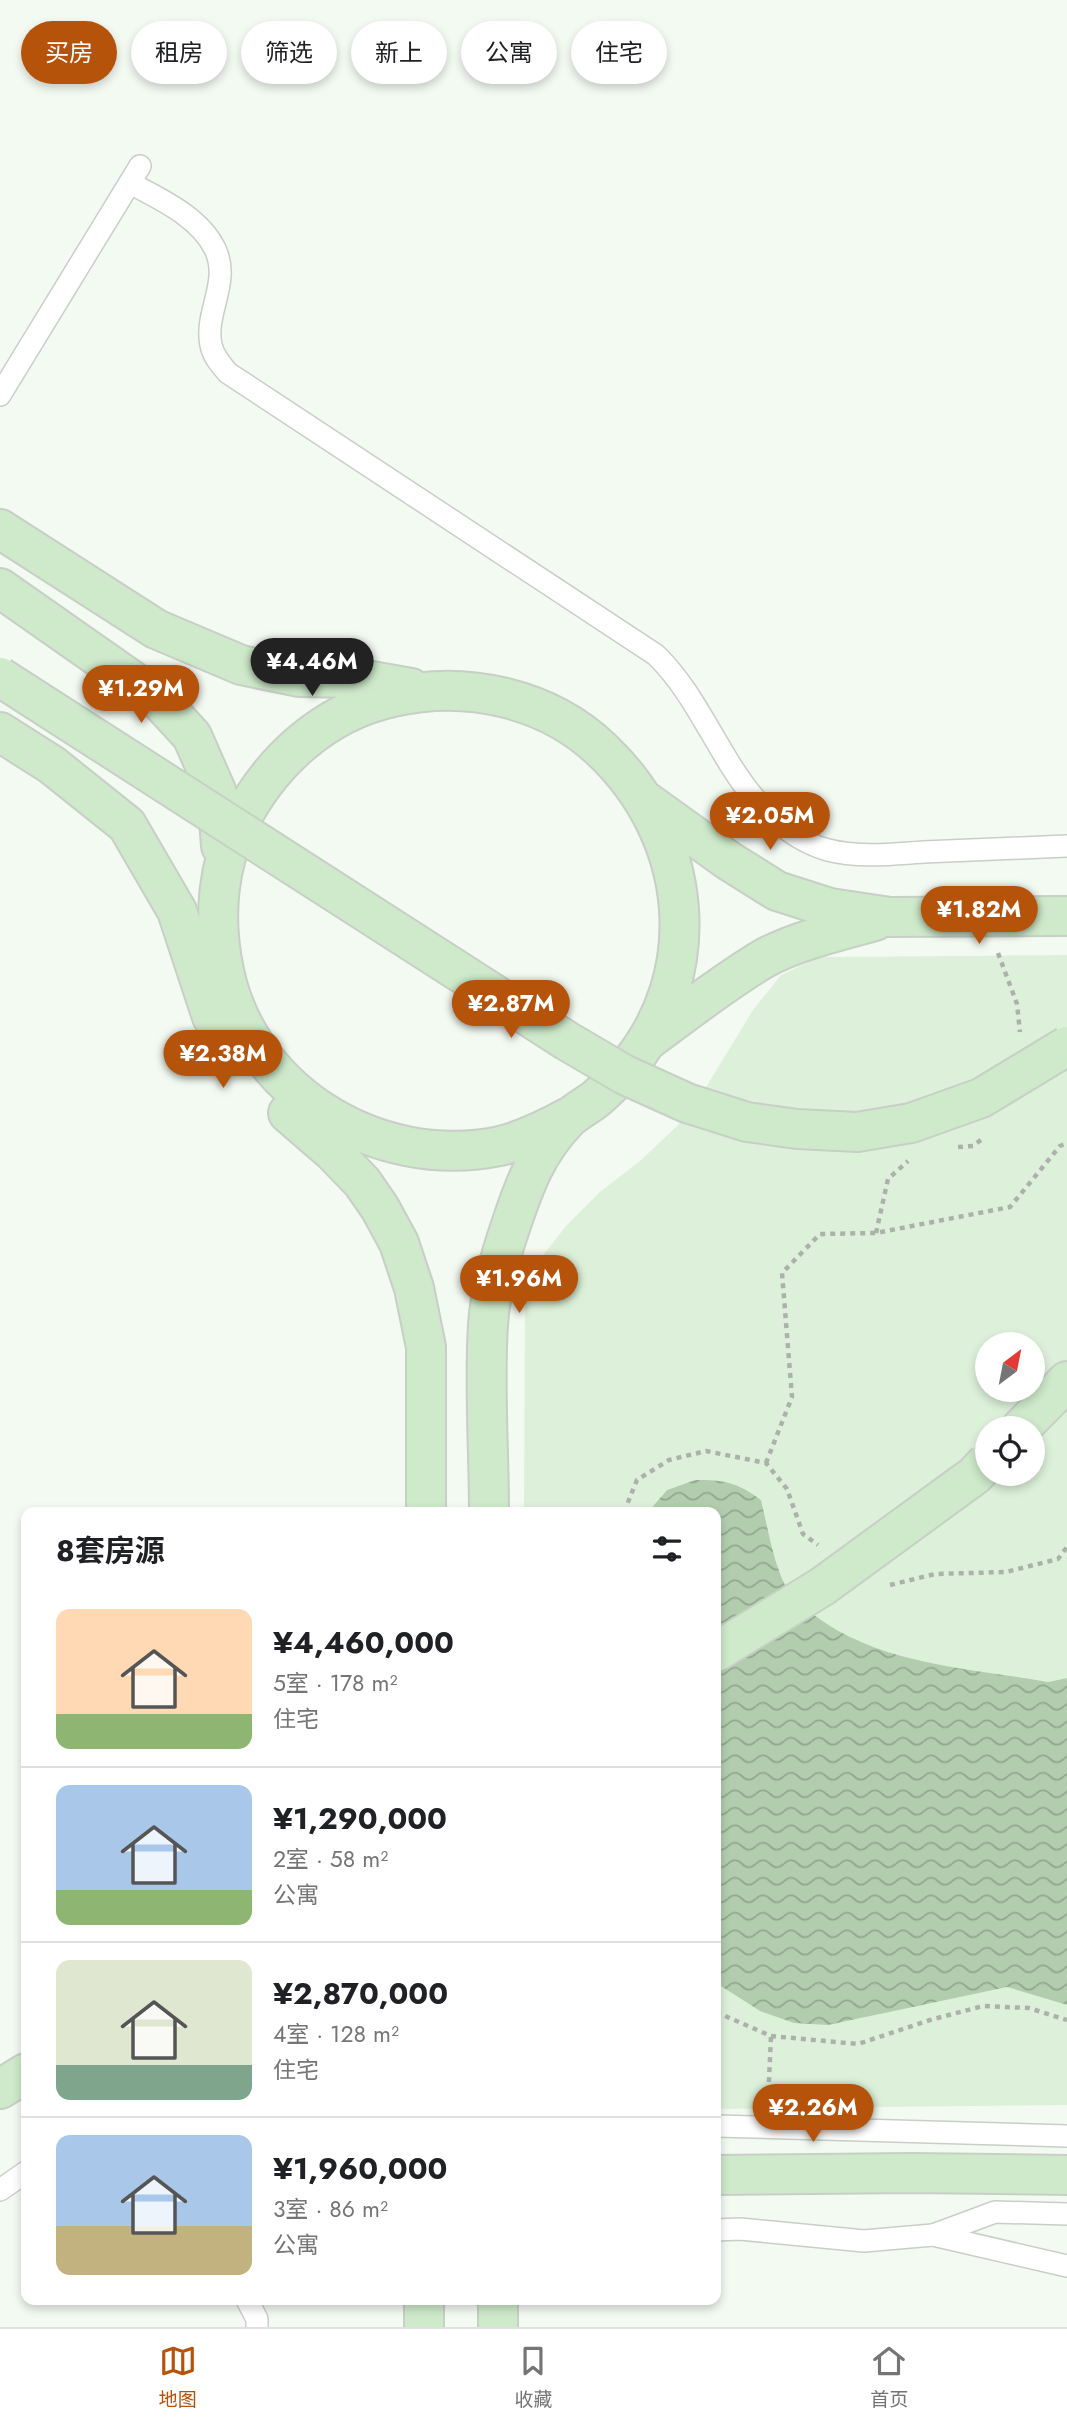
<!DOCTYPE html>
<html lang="zh">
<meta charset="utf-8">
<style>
body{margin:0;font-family:Jost,"Noto Sans SC",sans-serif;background:#f6f6f6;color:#202124;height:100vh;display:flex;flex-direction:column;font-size:26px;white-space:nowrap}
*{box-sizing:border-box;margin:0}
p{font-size:23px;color:#757577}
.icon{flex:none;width:38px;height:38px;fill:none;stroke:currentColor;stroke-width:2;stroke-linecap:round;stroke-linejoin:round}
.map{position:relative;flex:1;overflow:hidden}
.drawer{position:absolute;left:21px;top:1507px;width:700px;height:798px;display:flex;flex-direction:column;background:#fff;border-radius:14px;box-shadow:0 4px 10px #0003}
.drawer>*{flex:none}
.top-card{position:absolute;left:21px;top:21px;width:700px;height:63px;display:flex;gap:14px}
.needle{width:46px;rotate:32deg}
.buttons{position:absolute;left:975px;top:1332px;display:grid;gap:14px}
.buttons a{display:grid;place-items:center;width:70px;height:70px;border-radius:50%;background:#fff;box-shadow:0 4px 10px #0003;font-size:35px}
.price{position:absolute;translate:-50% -60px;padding:0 16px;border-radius:24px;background:#b45309;color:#fff;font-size:23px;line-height:46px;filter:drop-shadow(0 2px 4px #0008)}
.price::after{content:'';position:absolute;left:50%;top:42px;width:21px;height:16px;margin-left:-10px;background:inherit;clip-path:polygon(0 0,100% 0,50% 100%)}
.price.selected{background:#222;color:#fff}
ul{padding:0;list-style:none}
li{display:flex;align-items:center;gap:21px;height:175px;padding:0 35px}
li+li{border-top:2px solid #e0e0e0}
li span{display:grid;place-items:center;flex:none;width:196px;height:140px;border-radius:14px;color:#555}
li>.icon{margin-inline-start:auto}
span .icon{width:84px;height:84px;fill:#fffc;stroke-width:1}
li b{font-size:30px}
h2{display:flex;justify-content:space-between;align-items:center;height:84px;padding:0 35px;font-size:30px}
.tag{padding:0 24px;border-radius:32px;background:#fff;box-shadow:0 4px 10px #0003;font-size:24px;line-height:63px}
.tag.selected{background:#b45309;color:#fff}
.dock{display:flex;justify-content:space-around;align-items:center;height:98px;border-top:2px solid #e0e0e0;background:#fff;font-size:19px;color:#757577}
.dock a{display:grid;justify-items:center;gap:4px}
.dock .selected{color:#b45309}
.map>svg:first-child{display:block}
.grass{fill:#ddf1da;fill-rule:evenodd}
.water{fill:url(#water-waves)}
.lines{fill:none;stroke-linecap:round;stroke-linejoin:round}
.lane-casing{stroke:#c8cfc7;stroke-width:24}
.secondary-casing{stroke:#c8cfc7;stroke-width:42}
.path{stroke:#acb2ab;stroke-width:4.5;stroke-dasharray:5 5;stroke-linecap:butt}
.lane{stroke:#fff;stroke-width:21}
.secondary{stroke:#ceeaca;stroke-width:38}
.secondary-bridge-casing{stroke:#c8cfc7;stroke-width:42;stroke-linecap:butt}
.secondary-bridge{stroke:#ceeaca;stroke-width:38}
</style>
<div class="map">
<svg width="1067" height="2327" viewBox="0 0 1067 2327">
<defs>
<pattern id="water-waves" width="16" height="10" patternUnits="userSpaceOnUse" patternTransform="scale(1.75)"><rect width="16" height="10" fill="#b2cdae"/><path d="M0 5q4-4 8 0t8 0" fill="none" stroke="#91a78e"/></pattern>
</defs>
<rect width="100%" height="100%" fill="#f3faf2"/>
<g class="grass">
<path d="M1067,955V1678L1048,1682C970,1668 882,1665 817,1617C811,1612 801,1608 796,1601C775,1578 769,1531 761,1500L695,1480L667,1490L648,1512H524L525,1292L540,1259L566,1226L601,1191L640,1161L677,1126L700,1097L753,1010L781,975L819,957ZM987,1344H1032V1390H987ZM987,1428H1032V1474H987Z"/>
<polygon points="716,1983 760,2011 858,2019 899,2008 1007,1987 1067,2005 1067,2105 716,2109"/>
</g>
<path class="water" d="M695,1480C724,1480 737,1482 761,1500C769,1531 775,1578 796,1601C801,1608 811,1612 817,1617C882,1665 970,1668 1048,1682L1067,1678V2005L1007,1987L828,2025L794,2023L760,2011L716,1983V1512H648L667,1490Z"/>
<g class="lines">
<defs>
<g id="lane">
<path d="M130,183C160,199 200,217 215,249C231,282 204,313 211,345C213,356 221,365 228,373L656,655C698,696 717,754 755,799C773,821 800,843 828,850C859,858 892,854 924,852C971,850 1019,848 1067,846"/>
<polyline points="0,395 140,166"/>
<polyline points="716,2126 1067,2136"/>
<polyline points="0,2190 26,2172"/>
<polyline points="716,2230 740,2229 864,2241 933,2235 1067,2266"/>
<polyline points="933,2235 995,2212 1067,2214"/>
<polyline points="247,2300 257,2319 257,2327"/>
</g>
<g id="secondary">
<polyline points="0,529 156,629 241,665 299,677 354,678 411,688"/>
<polyline points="0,588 157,698 192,736 217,793 221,846"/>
<polyline points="0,732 52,765 127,825 177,911 212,1017"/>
<polyline points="647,802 729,861 777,891 830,908 890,917 1067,916"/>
<path d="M648,1040C686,1012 723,983 763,959C793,942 841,930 875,921"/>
<polyline points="288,1113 332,1151 362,1182 380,1208 399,1243 414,1288 426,1347 426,1512"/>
<polyline points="1021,1428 1067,1381"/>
<path d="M489,1512C489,1450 484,1386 488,1325C490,1291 500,1257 511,1225C525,1183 537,1151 568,1119C577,1110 589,1105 598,1097C607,1089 617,1080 625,1070C708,974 693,836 602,750C548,698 466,680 393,697C324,712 271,761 239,823C218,865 214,914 222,960C242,1089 375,1172 500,1146C525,1140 547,1129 569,1117"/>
<polyline points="0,2089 26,2073"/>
<polyline points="716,2175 911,2173 1067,2175"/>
<polyline points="498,2300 498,2327"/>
<polyline points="424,2327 424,2300"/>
</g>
</defs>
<use href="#lane" class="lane-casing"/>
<use href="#secondary" class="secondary-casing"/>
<g class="path">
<polyline points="998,953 1017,1004 1020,1032"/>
<polyline points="958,1147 973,1146 982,1139"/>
<polyline points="876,1233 888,1179 908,1161"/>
<polyline points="766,1463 792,1397 782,1273 820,1234 876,1233 1010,1207 1060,1146 1067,1143"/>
<polyline points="624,1512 637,1480 669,1460 706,1451 766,1463 787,1489 803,1534 818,1545"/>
<polyline points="890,1585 935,1574 1006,1572 1058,1559 1067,1547"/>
<polyline points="716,2012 771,2036 858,2044 930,2020 983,2006 1029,2008 1067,2020"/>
<polyline points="768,2102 771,2036"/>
</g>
<use href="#lane" class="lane"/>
<use href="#secondary" class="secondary"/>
<defs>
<g id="secondary-bridge">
<polyline points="0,677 567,1041 625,1075 687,1103 747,1122 797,1129 857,1132 911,1123 981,1098 1067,1046"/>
<polyline points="716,1652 823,1586 975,1475 987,1462"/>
</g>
</defs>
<use href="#secondary-bridge" class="secondary-bridge-casing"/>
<use href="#secondary-bridge" class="secondary-bridge"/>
</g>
</svg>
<div class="buttons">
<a><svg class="needle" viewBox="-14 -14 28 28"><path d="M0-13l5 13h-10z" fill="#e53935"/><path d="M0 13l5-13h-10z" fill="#757577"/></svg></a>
<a><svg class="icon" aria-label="locate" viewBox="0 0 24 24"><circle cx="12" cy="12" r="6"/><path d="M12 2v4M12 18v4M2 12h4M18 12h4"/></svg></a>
</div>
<b class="price selected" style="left:312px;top:698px">¥4.46M</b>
<b class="price" style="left:141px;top:725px">¥1.29M</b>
<b class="price" style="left:770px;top:852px">¥2.05M</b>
<b class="price" style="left:979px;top:946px">¥1.82M</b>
<b class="price" style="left:511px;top:1040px">¥2.87M</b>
<b class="price" style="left:223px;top:1090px">¥2.38M</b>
<b class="price" style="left:519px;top:1315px">¥1.96M</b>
<b class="price" style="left:813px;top:2144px">¥2.26M</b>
<div class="top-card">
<a class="tag selected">买房</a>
<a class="tag">租房</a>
<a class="tag">筛选</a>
<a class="tag">新上</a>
<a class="tag">公寓</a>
<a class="tag">住宅</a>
</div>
<section class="drawer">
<h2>8套房源<svg class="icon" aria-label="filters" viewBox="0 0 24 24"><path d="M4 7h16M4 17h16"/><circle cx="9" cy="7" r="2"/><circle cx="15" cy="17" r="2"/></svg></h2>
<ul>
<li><span style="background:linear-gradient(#ffd9b3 75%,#8fb573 0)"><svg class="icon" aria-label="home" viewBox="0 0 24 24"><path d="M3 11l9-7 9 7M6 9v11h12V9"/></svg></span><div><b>¥4,460,000</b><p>5室 · 178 m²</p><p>住宅</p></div></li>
<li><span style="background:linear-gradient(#a9c7e8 75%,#8fb573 0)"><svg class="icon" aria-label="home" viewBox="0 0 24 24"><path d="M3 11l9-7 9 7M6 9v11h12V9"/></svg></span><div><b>¥1,290,000</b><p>2室 · 58 m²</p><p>公寓</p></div></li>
<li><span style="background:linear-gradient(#dfe7d0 75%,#7fa58c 0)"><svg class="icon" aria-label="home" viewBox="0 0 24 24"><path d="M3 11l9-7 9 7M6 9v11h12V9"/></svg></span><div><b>¥2,870,000</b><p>4室 · 128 m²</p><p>住宅</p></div></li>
<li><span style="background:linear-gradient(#a9c7e8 65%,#c2b280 0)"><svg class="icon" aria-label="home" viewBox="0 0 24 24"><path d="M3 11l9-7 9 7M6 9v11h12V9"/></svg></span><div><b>¥1,960,000</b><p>3室 · 86 m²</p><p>公寓</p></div></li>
</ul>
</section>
</div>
<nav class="dock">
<a class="selected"><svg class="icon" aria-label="map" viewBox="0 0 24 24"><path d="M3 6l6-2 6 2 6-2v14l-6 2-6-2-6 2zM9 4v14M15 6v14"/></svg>地图</a>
<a><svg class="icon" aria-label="saved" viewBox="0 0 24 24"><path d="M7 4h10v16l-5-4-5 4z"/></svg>收藏</a>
<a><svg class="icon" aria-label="home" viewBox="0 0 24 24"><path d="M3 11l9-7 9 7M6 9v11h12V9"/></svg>首页</a>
</nav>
